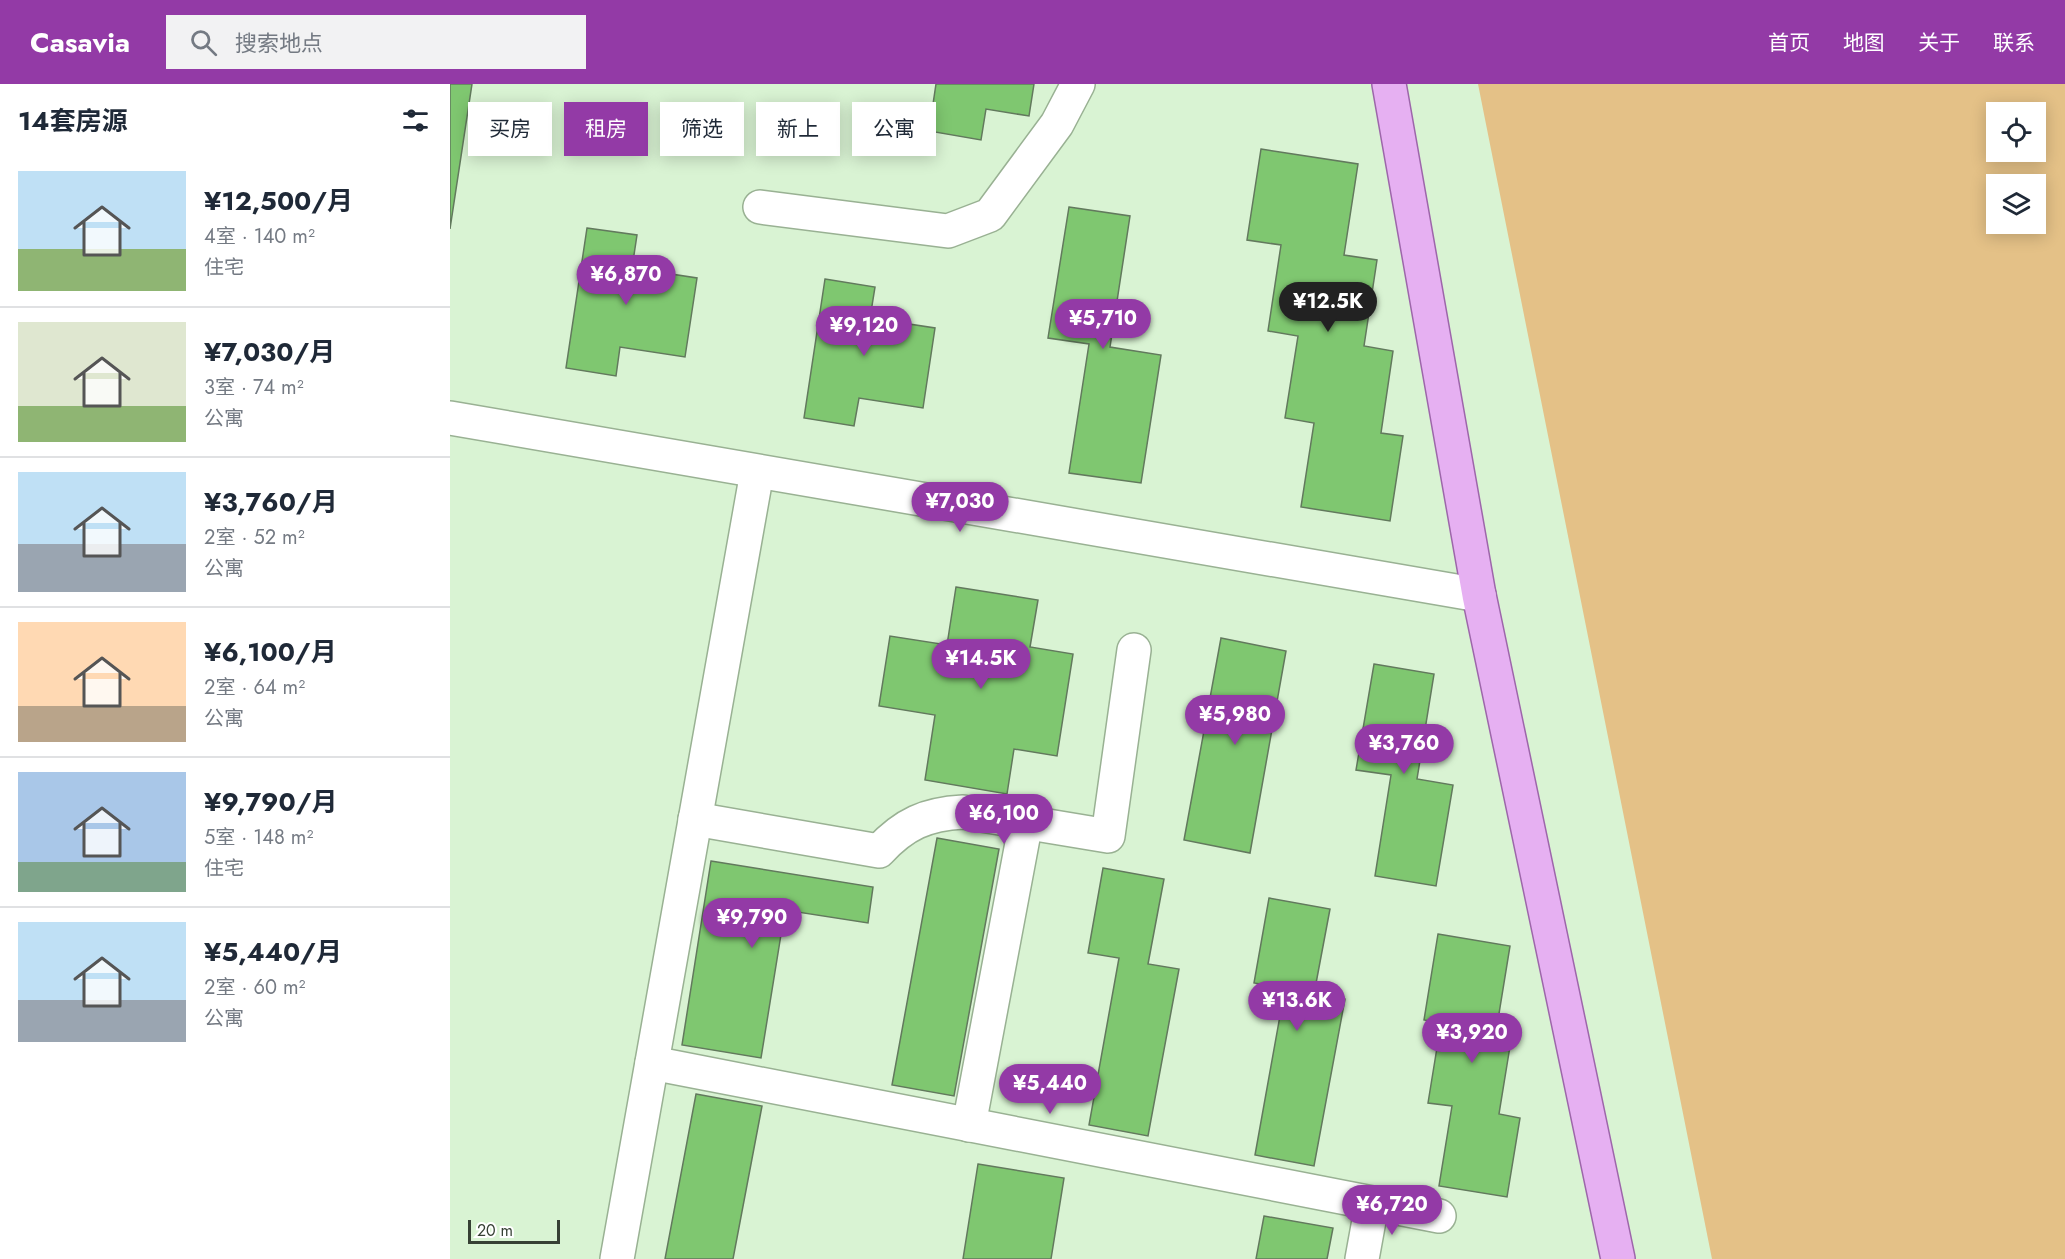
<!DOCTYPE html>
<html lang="zh">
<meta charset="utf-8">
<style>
body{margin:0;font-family:Jost,"Noto Sans SC",sans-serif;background:#f2f2f3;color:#1f2937;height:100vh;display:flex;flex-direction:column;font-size:22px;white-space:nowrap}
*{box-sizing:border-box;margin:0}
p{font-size:20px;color:#747a83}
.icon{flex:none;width:33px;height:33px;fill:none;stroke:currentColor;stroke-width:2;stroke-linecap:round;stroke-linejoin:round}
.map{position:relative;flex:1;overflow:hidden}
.details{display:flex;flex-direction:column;background:#fff;width:450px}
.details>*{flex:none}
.guide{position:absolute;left:18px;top:18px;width:570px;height:54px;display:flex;gap:12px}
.controls{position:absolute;left:1536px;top:18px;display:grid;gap:12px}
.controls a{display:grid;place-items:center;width:60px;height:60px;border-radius:0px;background:#fff;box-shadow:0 3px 15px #0003;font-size:30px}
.scale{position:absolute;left:18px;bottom:15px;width:92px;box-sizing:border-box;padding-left:6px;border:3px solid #364034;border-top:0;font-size:16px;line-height:21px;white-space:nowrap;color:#364034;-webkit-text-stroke:4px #fff;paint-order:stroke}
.price{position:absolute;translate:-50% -51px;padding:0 14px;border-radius:21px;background:#933aa6;color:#fff;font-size:20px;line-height:39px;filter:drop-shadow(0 2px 3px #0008)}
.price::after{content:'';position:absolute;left:50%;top:36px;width:18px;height:14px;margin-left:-9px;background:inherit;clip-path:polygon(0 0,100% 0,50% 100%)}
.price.on{background:#222;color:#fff}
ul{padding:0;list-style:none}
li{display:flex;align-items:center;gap:18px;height:150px;padding:0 18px}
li+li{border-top:2px solid #e0e1e3}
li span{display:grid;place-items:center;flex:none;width:168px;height:120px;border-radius:0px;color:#555}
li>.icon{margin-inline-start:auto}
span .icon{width:72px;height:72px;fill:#fffc;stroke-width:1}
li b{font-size:26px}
h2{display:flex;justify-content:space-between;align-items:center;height:72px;padding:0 18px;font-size:26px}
.chip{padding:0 21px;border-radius:0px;background:#fff;box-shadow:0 3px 15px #0003;font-size:21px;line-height:54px}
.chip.on{background:#933aa6;color:#fff}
header{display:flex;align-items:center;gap:36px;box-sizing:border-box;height:84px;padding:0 30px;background:#933aa6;color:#fff}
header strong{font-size:28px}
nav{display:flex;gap:33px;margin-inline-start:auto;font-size:21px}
.search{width:420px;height:54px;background:#f2f2f3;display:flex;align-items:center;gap:15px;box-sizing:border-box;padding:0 21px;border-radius:0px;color:#747a83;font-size:22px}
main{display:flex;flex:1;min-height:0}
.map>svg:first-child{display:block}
.green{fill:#e4c187;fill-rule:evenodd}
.building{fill:#7fc770;stroke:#62795d;stroke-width:1.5}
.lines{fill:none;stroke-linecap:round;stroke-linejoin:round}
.minor-casing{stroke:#99b193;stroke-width:36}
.major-casing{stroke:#9d66aa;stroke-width:36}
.minor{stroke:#fff;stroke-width:33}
.major{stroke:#e6b0f2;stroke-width:33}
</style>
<header>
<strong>Casavia</strong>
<div class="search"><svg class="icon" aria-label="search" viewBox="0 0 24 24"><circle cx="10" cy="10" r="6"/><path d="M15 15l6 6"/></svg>搜索地点</div>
<nav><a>首页</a><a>地图</a><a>关于</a><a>联系</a></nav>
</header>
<main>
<section class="details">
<h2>14套房源<svg class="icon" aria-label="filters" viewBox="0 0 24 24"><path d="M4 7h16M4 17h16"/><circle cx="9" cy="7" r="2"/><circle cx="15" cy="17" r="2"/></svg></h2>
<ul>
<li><span style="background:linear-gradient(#bfe0f5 65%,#8fb573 0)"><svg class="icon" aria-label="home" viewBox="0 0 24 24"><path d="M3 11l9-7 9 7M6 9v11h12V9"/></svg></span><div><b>¥12,500/月</b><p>4室 · 140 m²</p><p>住宅</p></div></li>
<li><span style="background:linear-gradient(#dfe7d0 70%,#8fb573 0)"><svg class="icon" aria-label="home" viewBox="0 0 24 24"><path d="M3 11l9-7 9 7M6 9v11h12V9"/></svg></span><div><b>¥7,030/月</b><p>3室 · 74 m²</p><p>公寓</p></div></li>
<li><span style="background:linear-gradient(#bfe0f5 60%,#9aa5b1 0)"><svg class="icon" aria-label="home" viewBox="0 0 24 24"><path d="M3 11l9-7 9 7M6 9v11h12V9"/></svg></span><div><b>¥3,760/月</b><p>2室 · 52 m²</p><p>公寓</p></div></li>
<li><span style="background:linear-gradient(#ffd9b3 70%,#b9a48a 0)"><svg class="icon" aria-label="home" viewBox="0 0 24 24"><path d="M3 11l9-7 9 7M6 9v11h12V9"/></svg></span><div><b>¥6,100/月</b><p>2室 · 64 m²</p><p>公寓</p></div></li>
<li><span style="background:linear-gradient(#a9c7e8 75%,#7fa58c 0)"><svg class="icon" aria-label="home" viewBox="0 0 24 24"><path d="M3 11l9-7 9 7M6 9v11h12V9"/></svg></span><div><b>¥9,790/月</b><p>5室 · 148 m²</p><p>住宅</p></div></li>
<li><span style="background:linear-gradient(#bfe0f5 65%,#9aa5b1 0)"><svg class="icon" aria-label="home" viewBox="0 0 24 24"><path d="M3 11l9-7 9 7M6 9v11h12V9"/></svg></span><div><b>¥5,440/月</b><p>2室 · 60 m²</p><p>公寓</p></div></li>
</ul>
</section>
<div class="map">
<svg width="1615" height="1175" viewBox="0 0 1615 1175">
<rect width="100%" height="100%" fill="#d9f3d3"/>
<path class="green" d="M1028,0H1615V1175H1262ZM1546,28H1586V68H1546ZM1546,100H1586V140H1546Z"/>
<g class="building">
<polygon points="0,0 22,0 0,145"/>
<polygon points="486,0 584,0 579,32 536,25 531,56 479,47"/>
<polygon points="811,65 908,80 894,171 927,176 914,262 943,267 931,349 953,352 940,437 851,423 864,339 835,334 848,252 818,247 831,161 797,156"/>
<polygon points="619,123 680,132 660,263 711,271 691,399 619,389 639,260 598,254"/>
<polygon points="137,144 187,151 182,184 247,194 235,273 170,263 166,292 116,284"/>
<polygon points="375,195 425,203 420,234 485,244 473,324 409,314 404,342 354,334"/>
<polygon points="506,503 588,516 580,563 623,570 607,672 564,665 557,710 475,696 485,631 429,622 440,552 497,561"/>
<polygon points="771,554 836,567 800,769 734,756"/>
<polygon points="924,580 984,590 967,695 1003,701 986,802 925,792 941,691 906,686"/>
<polygon points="487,754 549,765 504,1012 442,1001"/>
<polygon points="261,777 423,803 418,839 335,826 311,974 232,961"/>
<polygon points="653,784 714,795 698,880 729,885 698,1052 639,1041 669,874 638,869"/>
<polygon points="819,814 880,825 864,910 895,915 864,1082 805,1071 835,904 804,899"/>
<polygon points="988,850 1060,862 1046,948 1062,950 1049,1030 1070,1034 1057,1113 989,1102 1002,1022 978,1019 991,939 974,936"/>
<polygon points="246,1010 312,1022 283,1175 215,1175"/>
<polygon points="528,1080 614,1094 601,1175 513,1175"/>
<polygon points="814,1132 883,1144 877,1175 806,1175"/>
</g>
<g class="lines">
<defs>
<g id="minor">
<polyline points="310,123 498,147 540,131 607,40 628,0"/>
<polyline points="0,334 1029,511"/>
<path d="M245,735L429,767C454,740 476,730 513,728L658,752L684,566"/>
<polyline points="202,979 989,1132"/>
<polyline points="519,1041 576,738"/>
<polyline points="167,1175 307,388"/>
<polyline points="912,1175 922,1120"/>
</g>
<polyline id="major" points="939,0 1029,511 1168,1175"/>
</defs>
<use href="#minor" class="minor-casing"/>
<use href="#major" class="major-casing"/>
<use href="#minor" class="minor"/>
<use href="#major" class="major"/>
</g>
</svg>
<div class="controls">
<a><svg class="icon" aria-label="locate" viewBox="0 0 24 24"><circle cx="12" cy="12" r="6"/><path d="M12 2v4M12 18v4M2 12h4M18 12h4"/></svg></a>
<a><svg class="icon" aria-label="layers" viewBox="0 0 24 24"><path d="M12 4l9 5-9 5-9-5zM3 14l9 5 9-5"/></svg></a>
</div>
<div class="scale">20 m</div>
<b class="price" style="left:176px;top:222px">¥6,870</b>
<b class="price on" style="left:878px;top:249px">¥12.5K</b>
<b class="price" style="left:653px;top:266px">¥5,710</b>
<b class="price" style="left:414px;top:273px">¥9,120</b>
<b class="price" style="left:510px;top:449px">¥7,030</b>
<b class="price" style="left:531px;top:606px">¥14.5K</b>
<b class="price" style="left:785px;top:662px">¥5,980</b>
<b class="price" style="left:954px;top:691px">¥3,760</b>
<b class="price" style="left:554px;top:761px">¥6,100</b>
<b class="price" style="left:302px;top:865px">¥9,790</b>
<b class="price" style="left:847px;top:948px">¥13.6K</b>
<b class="price" style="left:1022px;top:980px">¥3,920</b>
<b class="price" style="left:600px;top:1031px">¥5,440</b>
<b class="price" style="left:942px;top:1152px">¥6,720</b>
<div class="guide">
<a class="chip">买房</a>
<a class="chip on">租房</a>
<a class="chip">筛选</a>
<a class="chip">新上</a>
<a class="chip">公寓</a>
</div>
</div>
</main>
